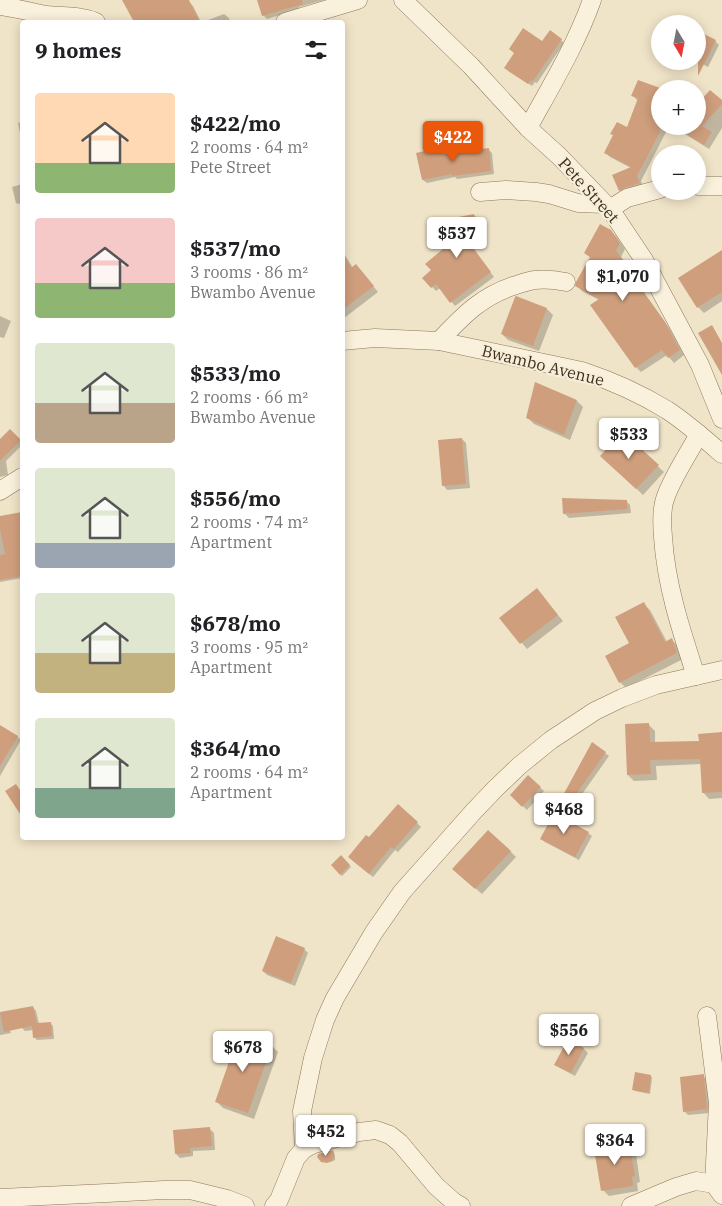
<!DOCTYPE html>
<meta charset="utf-8">
<style>
body{margin:0;font-family:"IBM Plex Serif",serif;background:#f2f2f2;color:#202124;height:100vh;display:flex;flex-direction:column;font-size:19px;white-space:nowrap}
*{box-sizing:border-box;margin:0}
p{font-size:16px;color:#757577}
.icon{flex:none;width:28px;height:28px;fill:none;stroke:currentColor;stroke-width:2;stroke-linecap:round;stroke-linejoin:round}
.map{position:relative;flex:1;overflow:hidden}
.panel{position:absolute;left:20px;top:20px;width:325px;height:820px;display:flex;flex-direction:column;background:#fff;border-radius:5px;box-shadow:0 2px 12px #0003}
.panel>*{flex:none}
.needle{width:32px;rotate:170deg}
.tools{position:absolute;left:651px;top:15px;display:grid;gap:10px}
.tools a{display:grid;place-items:center;width:55px;height:55px;border-radius:50%;background:#fff;box-shadow:0 2px 12px #0003;font-size:25px}
.price{position:absolute;translate:-50% -42px;padding:0 11px;border-radius:5px;background:#fff;color:#222;font-size:16px;line-height:32px;filter:drop-shadow(0 1px 2px #0008)}
.price::after{content:'';position:absolute;left:50%;top:30px;width:15px;height:11px;margin-left:-8px;background:inherit;clip-path:polygon(0 0,100% 0,50% 100%)}
.price.on{background:#ea580c;color:#fff}
ul{padding:0;list-style:none}
li{display:flex;align-items:center;gap:15px;height:125px;padding:0 15px}
li span{display:grid;place-items:center;flex:none;width:140px;height:100px;border-radius:5px;color:#555}
li>.icon{margin-inline-start:auto}
span .icon{width:60px;height:60px;fill:#fffc;stroke-width:1}
li b{font-size:21px}
h2{display:flex;justify-content:space-between;align-items:center;height:60px;padding:0 15px;font-size:21px}
.map>svg:first-child{display:block}
.shadow{fill:#0003}
.building{fill:#cf9f7d}
.lines{fill:none;stroke-linecap:round;stroke-linejoin:round}
.minor-casing{stroke:#8d765c;stroke-width:19}
.minor{stroke:#faf1dc;stroke-width:18}
.labels{text-anchor:middle;stroke-width:4.5;stroke-linejoin:round;paint-order:stroke}
.street-label{font-size:16px;fill:#3d2e20;stroke:#f7eed8}
</style>
<div class="map">
<svg width="722" height="1206" viewBox="0 0 722 1206">
<rect width="100%" height="100%" fill="#f0e4c8"/>
<g class="shadow">
<polygon points="123,0 164,0 189,2 193,6 201,22 136,22 134,20"/>
<polygon points="258,0 324,0 299,7 300,9 267,19 263,15"/>
<polygon points="224,14 229,18 230,22 203,22"/>
<polygon points="698,32 715,41 719,45 708,67 697,61 698,61"/>
<polygon points="561,40 564,43 537,83 535,82 532,86 508,71 543,42"/>
<polygon points="660,89 660,126 669,126 641,181 644,188 624,195 620,190 631,168 610,157 606,153 628,129 638,101 633,96"/>
<polygon points="710,91 722,102 722,128 709,149 672,126 698,126 698,105"/>
<polygon points="22,122 22,143 18,123"/>
<polygon points="442,148 445,152 446,155 488,149 492,153 494,174 457,179 455,177 427,183 423,180 417,154"/>
<polygon points="22,184 22,203 18,204 16,203 12,187"/>
<polygon points="474,215 478,219 484,247 473,249 494,277 455,306 440,288 436,291 424,278 433,270 445,248"/>
<polygon points="610,231 616,236 625,249 621,257 647,291 644,293 670,329 684,355 674,363 667,355 641,372 636,367 599,300 582,291 577,286 591,258 585,253"/>
<polygon points="342,250 353,268 361,271 378,292 343,319"/>
<polygon points="722,251 722,301 704,313 698,307"/>
<polygon points="547,309 553,315 539,351 508,340 502,334"/>
<polygon points="0,316 11,321 4,338 0,337"/>
<polygon points="536,384 577,401 583,407 570,440 534,424 528,418"/>
<polygon points="10,431 22,443 22,445 6,461 8,475 0,477 0,441"/>
<polygon points="623,434 664,472 643,495 608,462"/>
<polygon points="462,439 466,443 470,488 447,490 444,486"/>
<polygon points="626,501 630,505 631,513 569,518 565,514"/>
<polygon points="22,513 22,578 0,582 0,517"/>
<polygon points="537,590 563,621 527,649 501,618"/>
<polygon points="644,604 650,610 667,642 672,640 678,646 683,659 626,688 620,682 630,643"/>
<polygon points="649,725 655,731 655,744 700,742 722,733 722,798 709,799 703,792 702,764 656,766 657,780 634,781 628,775"/>
<polygon points="0,729 18,737 21,740 0,776"/>
<polygon points="605,753 609,756 573,807 567,803 563,799"/>
<polygon points="528,777 544,791 527,810 511,795"/>
<polygon points="417,823 421,827 398,852 395,850 373,877 353,861 369,839"/>
<polygon points="588,833 592,836 579,860 545,842 541,838"/>
<polygon points="510,851 516,857 482,894 460,875"/>
<polygon points="341,857 351,867 342,876 332,865"/>
<polygon points="304,949 308,953 295,986 267,975 263,971"/>
<polygon points="33,1007 36,1011 39,1024 50,1023 53,1026 54,1039 37,1040 34,1037 34,1030 25,1031 22,1028"/>
<polygon points="0,1013 1,1013 5,1017 11,1033 0,1035"/>
<polygon points="569,1041 584,1049 588,1053 575,1076 560,1068 556,1065"/>
<polygon points="272,1046 278,1052 254,1119 223,1108 217,1102"/>
<polygon points="651,1076 652,1078 650,1094 635,1091 634,1090"/>
<polygon points="703,1076 707,1080 710,1113 688,1115 684,1111"/>
<polygon points="210,1129 214,1133 215,1150 193,1151 193,1156 180,1158 176,1154"/>
<polygon points="624,1142 636,1154 640,1182 637,1183 638,1191 609,1196 603,1190"/>
<polygon points="333,1151 335,1155 335,1160 331,1162 322,1161"/>
</g>
<g class="building">
<polygon points="122,0 189,0 200,22 134,22"/>
<polygon points="257,0 302,0 303,4 262,16"/>
<polygon points="523,28 542,41 550,30 562,39 533,81 531,80 528,84 504,68 514,53 509,49"/>
<polygon points="698,31 716,40 698,76"/>
<polygon points="638,80 660,88 660,132 637,176 640,183 624,188 619,191 612,175 631,167 604,153 613,135 610,134 617,122 627,127 638,98 631,96"/>
<polygon points="710,90 722,100 722,104 702,126 712,132 704,145 673,126 698,126 698,103"/>
<polygon points="442,147 443,154 489,148 491,171 452,176 452,174 422,180 416,153"/>
<polygon points="474,214 480,244 471,245 491,272 450,303 436,284 431,288 422,278 431,270 425,264 444,248 438,221"/>
<polygon points="600,224 611,230 620,243 616,251 643,285 640,287 665,322 680,350 668,358 662,350 635,368 590,305 599,299 575,286 576,282 590,257 584,253"/>
<polygon points="722,250 722,292 697,308 678,278"/>
<polygon points="342,252 351,268 356,264 374,286 342,310"/>
<polygon points="516,296 547,308 533,346 501,334 515,297"/>
<polygon points="712,325 722,343 722,375 698,333"/>
<polygon points="535,382 577,400 564,435 526,418"/>
<polygon points="10,429 21,440 0,461 0,439"/>
<polygon points="623,432 659,465 636,489 600,456"/>
<polygon points="462,438 466,484 442,486 438,440"/>
<polygon points="562,498 627,500 627,509 563,514"/>
<polygon points="22,512 22,576 0,580 0,555 5,554 0,529 0,516"/>
<polygon points="537,588 558,615 520,644 499,618"/>
<polygon points="644,602 665,642 672,638 677,653 619,683 605,656 629,643 615,617"/>
<polygon points="649,723 650,742 699,741 698,734 722,732 722,792 702,793 700,759 650,760 651,774 627,775 625,724"/>
<polygon points="0,725 18,736 0,766"/>
<polygon points="592,742 606,752 569,804 561,799"/>
<polygon points="528,775 541,787 522,807 510,795"/>
<polygon points="16,784 22,793 22,817 5,791"/>
<polygon points="398,804 418,822 394,849 391,847 369,874 348,857 366,835 369,837"/>
<polygon points="554,813 589,832 575,857 540,839"/>
<polygon points="488,830 511,851 475,889 452,869"/>
<polygon points="341,855 350,865 340,875 331,865"/>
<polygon points="276,936 305,948 291,983 262,971"/>
<polygon points="33,1006 37,1023 51,1022 52,1036 33,1038 32,1026 4,1032 0,1012"/>
<polygon points="239,1033 272,1045 248,1113 215,1102"/>
<polygon points="568,1039 584,1048 571,1073 554,1065"/>
<polygon points="635,1072 651,1075 649,1093 632,1090"/>
<polygon points="704,1074 707,1109 683,1112 680,1077"/>
<polygon points="210,1127 212,1146 190,1148 190,1153 175,1154 173,1130"/>
<polygon points="625,1141 626,1148 630,1146 635,1176 632,1177 633,1186 601,1191 595,1155 599,1154 597,1145"/>
<polygon points="333,1150 334,1153 334,1158 330,1162 327,1163 321,1162 317,1157 318,1154"/>
</g>
<g class="lines">
<defs>
<g id="minor">
<polyline points="403,0 471,66 528,128 559,156 610,209 644,260 700,365 722,419"/>
<path d="M0,6C16,8 31,12 46,15C63,17 80,15 96,22"/>
<polyline points="285,22 358,0"/>
<path d="M528,128C551,86 576,45 592,0"/>
<polyline points="698,186 722,186"/>
<polyline points="480,192 506,190 536,192 549,194 578,203 605,204"/>
<polyline points="610,209 627,198 660,189"/>
<path d="M342,341L375,338L439,341L582,371C612,381 641,394 667,410C687,423 705,439 722,454"/>
<path d="M439,341C462,317 480,297 513,286C520,284 527,281 535,280C545,279 556,280 566,282"/>
<polyline points="0,491 22,477"/>
<path d="M696,676C681,630 666,585 663,537C662,525 661,510 665,499C671,479 689,453 699,434"/>
<polyline points="707,1016 718,1103 714,1184"/>
<polyline points="304,1149 302,1111 313,1058 325,1020 335,998 374,932 402,892 474,811 495,789 519,766 551,740 595,711 622,698 656,685 722,670"/>
<polyline points="0,1198 107,1193 164,1190 190,1190 227,1199 245,1206"/>
<polyline points="274,1206 279,1200 296,1158 304,1149 314,1144 359,1132 376,1130 390,1135 400,1143 436,1186 454,1202 461,1206"/>
<polyline points="631,1206 676,1187 696,1181 714,1184 722,1195"/>
</g>
</defs>
<use href="#minor" class="minor-casing"/>
<use href="#minor" class="minor"/>
</g>
<g class="labels">
<g class="street-label">
<text transform="translate(589 190) rotate(48)" y="6">Pete Street</text>
<text transform="translate(543 365) rotate(14)" y="6">Bwambo Avenue</text>
</g>
</g>
</svg>
<div class="tools">
<a><svg class="needle" viewBox="-14 -14 28 28"><path d="M0-13l5 13h-10z" fill="#e53935"/><path d="M0 13l5-13h-10z" fill="#757577"/></svg></a>
<a>+</a>
<a>−</a>
</div>
<b class="price on" style="left:453px;top:163px">$422</b>
<b class="price" style="left:457px;top:259px">$537</b>
<b class="price" style="left:623px;top:302px">$1,070</b>
<b class="price" style="left:629px;top:460px">$533</b>
<b class="price" style="left:564px;top:835px">$468</b>
<b class="price" style="left:569px;top:1056px">$556</b>
<b class="price" style="left:243px;top:1073px">$678</b>
<b class="price" style="left:326px;top:1157px">$452</b>
<b class="price" style="left:615px;top:1166px">$364</b>
<section class="panel">
<h2>9 homes<svg class="icon" aria-label="filters" viewBox="0 0 24 24"><path d="M4 7h16M4 17h16"/><circle cx="9" cy="7" r="2"/><circle cx="15" cy="17" r="2"/></svg></h2>
<ul>
<li><span style="background:linear-gradient(#ffd9b3 70%,#8fb573 0)"><svg class="icon" aria-label="home" viewBox="0 0 24 24"><path d="M3 11l9-7 9 7M6 9v11h12V9"/></svg></span><div><b>$422/mo</b><p>2 rooms · 64 m²</p><p>Pete Street</p></div></li>
<li><span style="background:linear-gradient(#f6c9c9 65%,#8fb573 0)"><svg class="icon" aria-label="home" viewBox="0 0 24 24"><path d="M3 11l9-7 9 7M6 9v11h12V9"/></svg></span><div><b>$537/mo</b><p>3 rooms · 86 m²</p><p>Bwambo Avenue</p></div></li>
<li><span style="background:linear-gradient(#dfe7d0 60%,#b9a48a 0)"><svg class="icon" aria-label="home" viewBox="0 0 24 24"><path d="M3 11l9-7 9 7M6 9v11h12V9"/></svg></span><div><b>$533/mo</b><p>2 rooms · 66 m²</p><p>Bwambo Avenue</p></div></li>
<li><span style="background:linear-gradient(#dfe7d0 75%,#9aa5b1 0)"><svg class="icon" aria-label="home" viewBox="0 0 24 24"><path d="M3 11l9-7 9 7M6 9v11h12V9"/></svg></span><div><b>$556/mo</b><p>2 rooms · 74 m²</p><p>Apartment</p></div></li>
<li><span style="background:linear-gradient(#dfe7d0 60%,#c2b280 0)"><svg class="icon" aria-label="home" viewBox="0 0 24 24"><path d="M3 11l9-7 9 7M6 9v11h12V9"/></svg></span><div><b>$678/mo</b><p>3 rooms · 95 m²</p><p>Apartment</p></div></li>
<li><span style="background:linear-gradient(#dfe7d0 70%,#7fa58c 0)"><svg class="icon" aria-label="home" viewBox="0 0 24 24"><path d="M3 11l9-7 9 7M6 9v11h12V9"/></svg></span><div><b>$364/mo</b><p>2 rooms · 64 m²</p><p>Apartment</p></div></li>
</ul>
</section>
</div>
